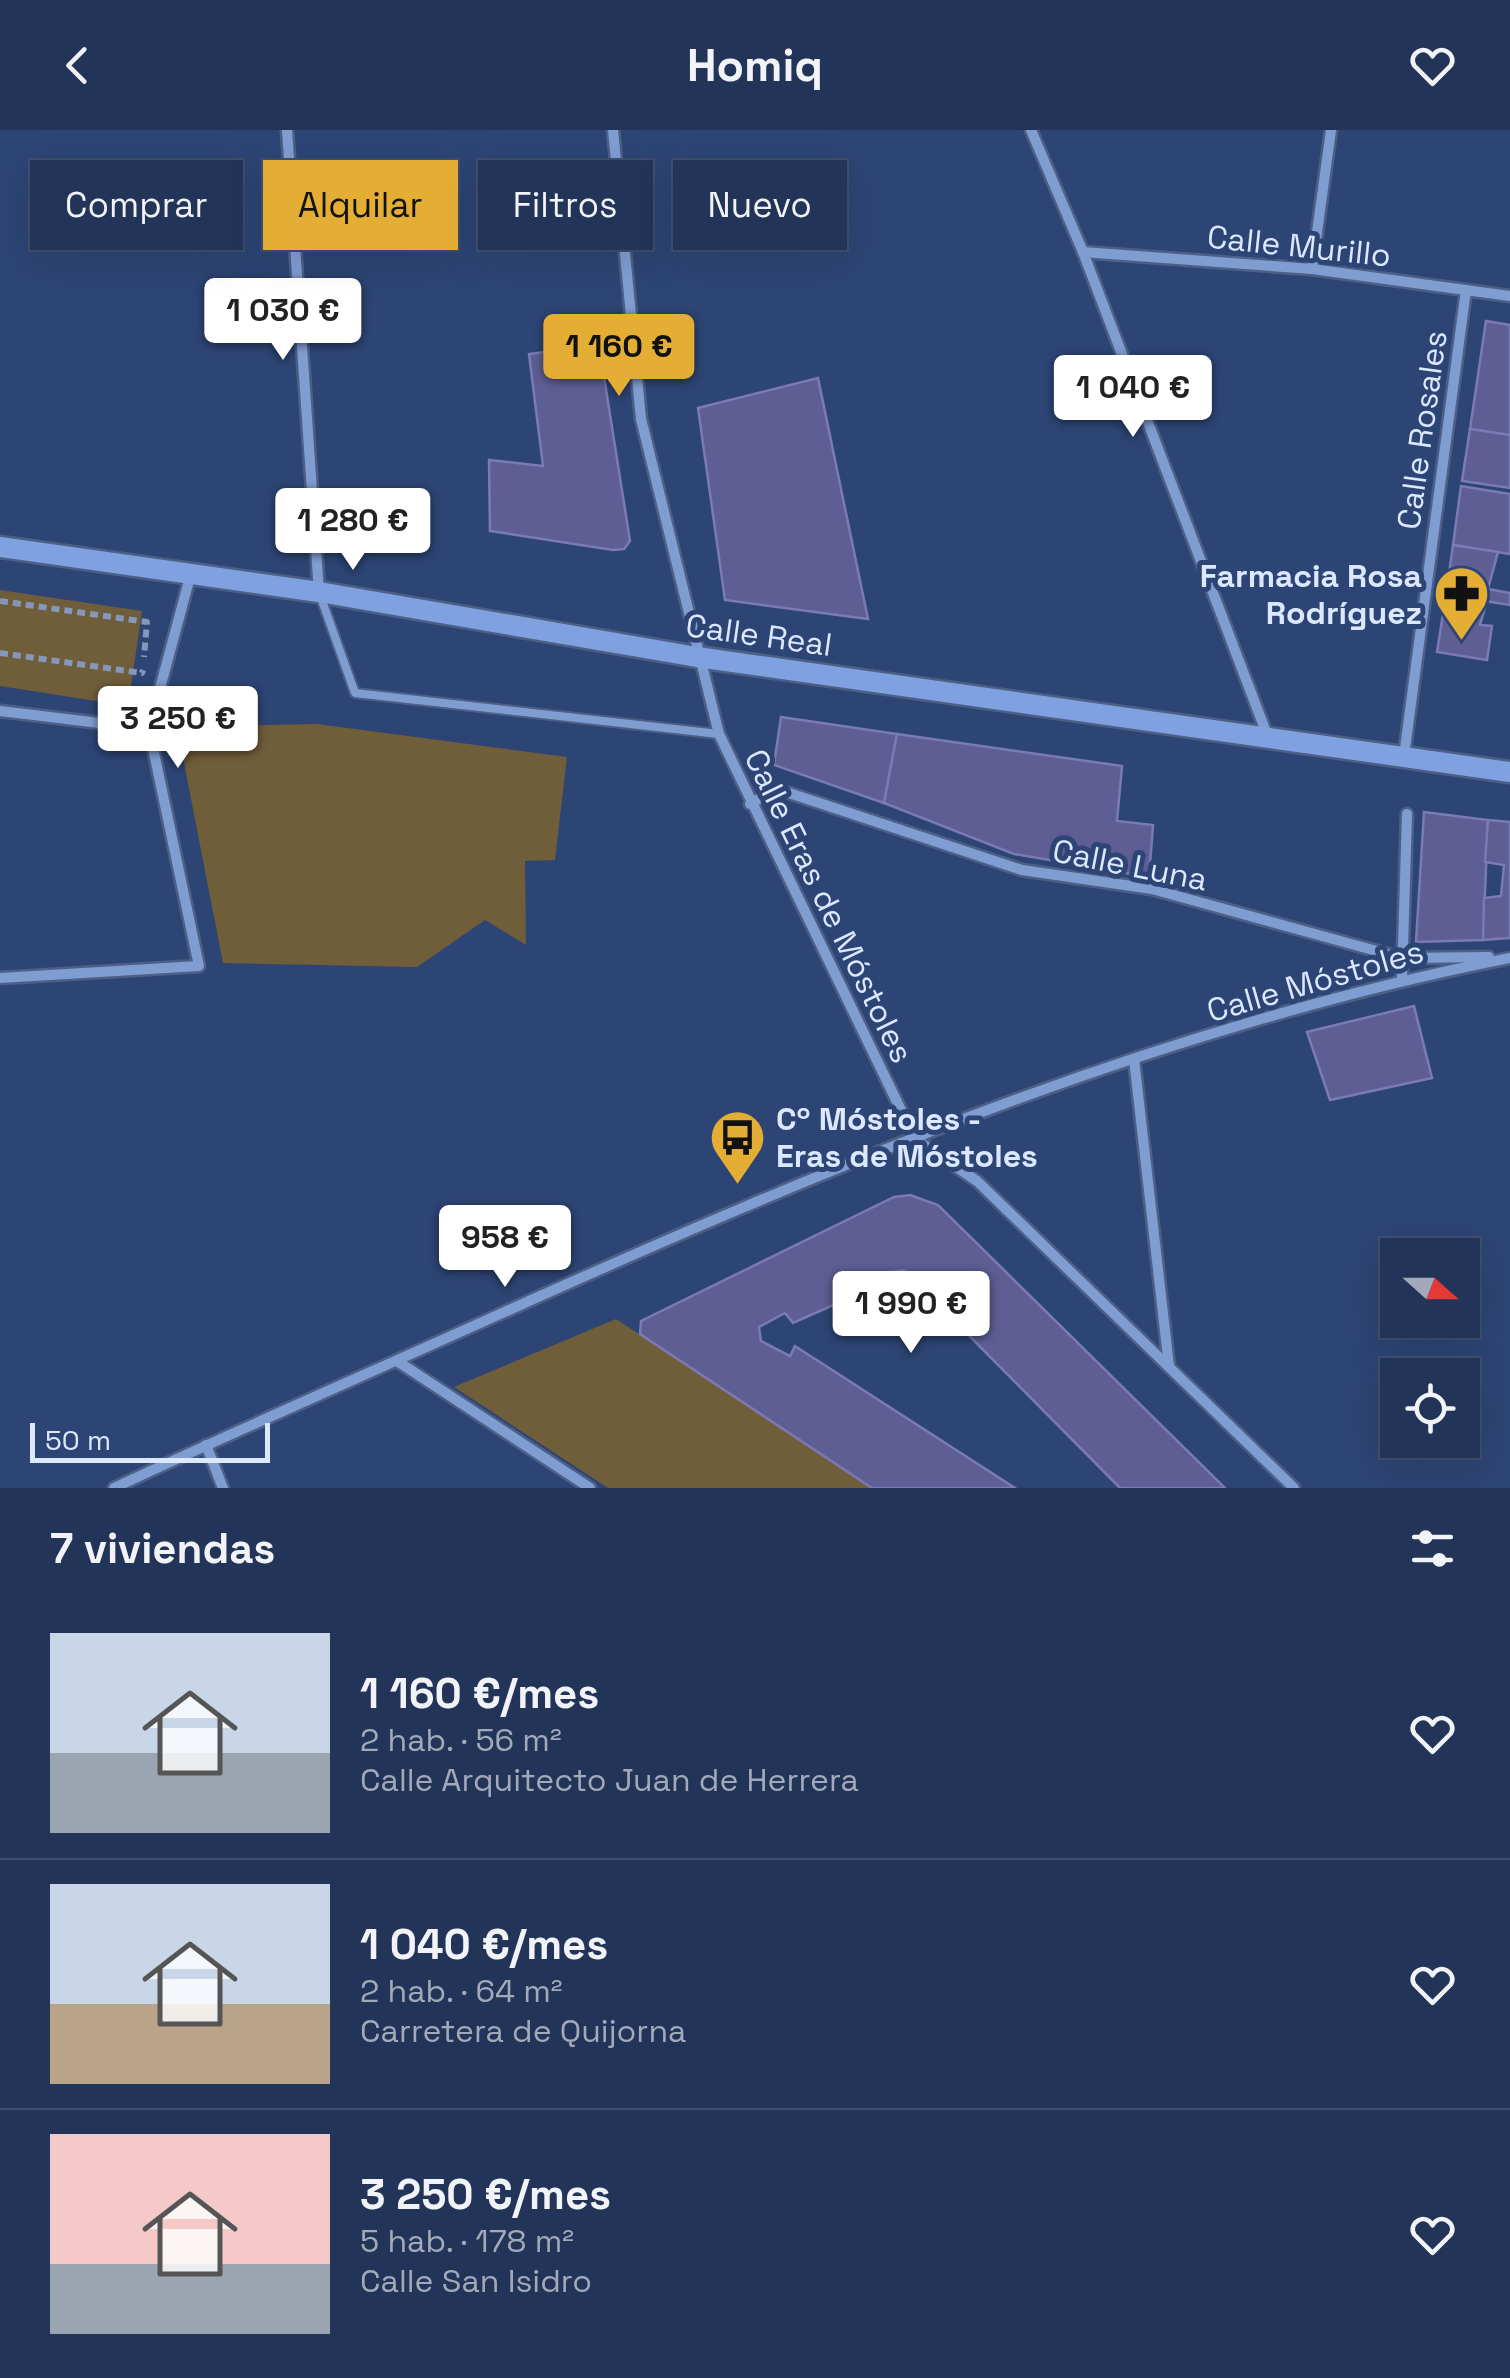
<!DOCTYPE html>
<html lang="es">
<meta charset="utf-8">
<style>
body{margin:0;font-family:"Space Grotesk",sans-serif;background:#2a3c5e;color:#f1f3f6;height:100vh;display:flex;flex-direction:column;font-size:38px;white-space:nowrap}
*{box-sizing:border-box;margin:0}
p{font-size:32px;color:#a2aaba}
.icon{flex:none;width:55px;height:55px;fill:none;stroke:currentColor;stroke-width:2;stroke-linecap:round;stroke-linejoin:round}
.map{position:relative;height:1358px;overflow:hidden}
.sheet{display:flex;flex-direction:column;background:#223458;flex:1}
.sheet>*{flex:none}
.hud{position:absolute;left:30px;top:30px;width:1000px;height:90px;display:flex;gap:20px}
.needle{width:65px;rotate:111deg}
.fabs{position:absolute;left:1380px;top:1108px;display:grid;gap:20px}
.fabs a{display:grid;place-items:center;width:100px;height:100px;border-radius:0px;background:#223458;box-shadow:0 10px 40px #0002,0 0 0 2px #3f4f6e;font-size:50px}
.scale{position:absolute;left:30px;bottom:25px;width:240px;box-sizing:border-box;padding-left:10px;border:5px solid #dbe8ff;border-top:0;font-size:28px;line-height:35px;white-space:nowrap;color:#dbe8ff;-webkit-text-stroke:8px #2d4575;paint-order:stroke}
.price{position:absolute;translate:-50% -85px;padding:0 22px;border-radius:10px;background:#fff;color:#222;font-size:32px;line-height:65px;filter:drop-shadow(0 2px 5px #0008)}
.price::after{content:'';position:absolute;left:50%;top:60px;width:30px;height:22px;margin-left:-15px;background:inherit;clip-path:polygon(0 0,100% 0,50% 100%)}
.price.on{background:#e4ae35;color:#111}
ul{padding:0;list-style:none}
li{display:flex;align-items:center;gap:30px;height:250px;padding:0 50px}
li+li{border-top:2px solid #3f4f6e}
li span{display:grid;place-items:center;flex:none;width:280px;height:200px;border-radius:0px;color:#555}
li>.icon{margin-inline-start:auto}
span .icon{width:120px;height:120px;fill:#fffc;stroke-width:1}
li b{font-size:42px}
h2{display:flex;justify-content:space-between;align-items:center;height:120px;padding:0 50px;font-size:42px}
.pill{padding:0 35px;border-radius:0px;background:#223458;box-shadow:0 10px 40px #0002,0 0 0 2px #3f4f6e;font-size:35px;line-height:90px}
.pill.on{background:#e4ae35;color:#111}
header{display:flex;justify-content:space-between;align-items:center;height:130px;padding:0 50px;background:#223458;font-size:45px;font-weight:700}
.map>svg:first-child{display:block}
.green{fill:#705d3a}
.building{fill:#5e5e94;stroke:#7a7bb4;stroke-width:2.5}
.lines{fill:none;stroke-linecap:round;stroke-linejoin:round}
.lane-casing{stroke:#4c6087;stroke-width:12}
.street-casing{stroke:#4c6087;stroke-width:15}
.secondary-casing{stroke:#4c6087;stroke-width:25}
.path{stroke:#8598bb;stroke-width:6;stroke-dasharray:8 5;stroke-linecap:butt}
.lane{stroke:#809dd2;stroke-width:8}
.street{stroke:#809dd2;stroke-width:10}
.secondary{stroke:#7fa1df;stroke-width:20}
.labels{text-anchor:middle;stroke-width:10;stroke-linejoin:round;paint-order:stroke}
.street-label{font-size:32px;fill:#dbe8ff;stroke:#2d4575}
.poi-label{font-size:32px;font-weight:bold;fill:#dbe8ff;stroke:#2d4575;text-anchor:end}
</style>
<header><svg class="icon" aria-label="back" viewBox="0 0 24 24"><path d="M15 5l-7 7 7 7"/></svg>Homiq<svg class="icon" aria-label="heart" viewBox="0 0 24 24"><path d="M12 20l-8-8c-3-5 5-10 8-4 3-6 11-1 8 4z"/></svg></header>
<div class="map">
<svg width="1510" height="1358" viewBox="0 0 1510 1358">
<rect width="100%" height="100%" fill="#2d4575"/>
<g class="green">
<polygon points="0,460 142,481 128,576 0,556"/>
<polygon points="317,594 567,627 555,730 525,731 526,815 485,790 417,837 223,833 177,597"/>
<polygon points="616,1189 872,1358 608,1358 454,1257"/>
</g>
<g class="building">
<polygon points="1486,191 1510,195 1510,305 1470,299"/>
<polygon points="599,215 630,411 624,419 613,420 490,401 489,330 543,336 529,224"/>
<polygon points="818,248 868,489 725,470 698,278"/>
<polygon points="1470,299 1510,305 1510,358 1462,351"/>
<polygon points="1461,356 1510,364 1510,424 1453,415"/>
<polygon points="1453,415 1498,422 1488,459 1510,463 1510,475 1446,465"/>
<polygon points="1446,465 1487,471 1480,495 1492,496 1487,530 1437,522"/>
<polygon points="781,587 897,604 884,673 774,635"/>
<polygon points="897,604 1122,636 1117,691 1153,695 1149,747 1014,724 884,673"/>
<polygon points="1424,682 1488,690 1483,810 1416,812"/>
<polygon points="1488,690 1510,692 1510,808 1483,810 1484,768 1501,766 1504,735 1485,732"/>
<polygon points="1414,876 1432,948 1330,970 1307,902"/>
<polygon points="910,1065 938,1075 1225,1358 1120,1358 904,1140 889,1142 892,1149 793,1193 785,1183 759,1197 761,1211 790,1226 795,1216 1015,1358 872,1358 640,1204 641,1191 894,1067"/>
</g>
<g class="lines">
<defs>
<polyline id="lane" points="320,465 355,563 719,604"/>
<g id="street">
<polyline points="287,0 319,462"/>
<polyline points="613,0 641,289 719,604 915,1009 977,1051 1294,1358"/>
<polyline points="1031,0 1083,122 1268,607"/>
<polyline points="1083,122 1312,139 1510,166"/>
<polyline points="1312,139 1331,0"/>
<polyline points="0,581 149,599"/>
<polyline points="1404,626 1466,160"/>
<polyline points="750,674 770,663 786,662 1022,740 1152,759 1402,828 1489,827"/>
<polyline points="0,848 199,836 149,599 190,447"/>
<polyline points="1402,849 1407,684"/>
<polyline points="1134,929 1169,1236"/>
<polyline points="397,1231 590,1358"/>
<polyline points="206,1315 223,1358"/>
<path d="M114,1358C242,1298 372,1242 500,1184C825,1038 1159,897 1510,828"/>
</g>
<polyline id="secondary" points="0,417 319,462 697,527 1510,642"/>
</defs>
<use href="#lane" class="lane-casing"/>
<use href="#street" class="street-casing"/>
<use href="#secondary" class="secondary-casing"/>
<g class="path">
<polyline points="0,471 147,492 144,527"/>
<polyline points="0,523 142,543 143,540"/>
</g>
<use href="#lane" class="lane"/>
<use href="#street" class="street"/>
<use href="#secondary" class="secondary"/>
</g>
<defs>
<symbol id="pharmacy-pin" viewBox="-11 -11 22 30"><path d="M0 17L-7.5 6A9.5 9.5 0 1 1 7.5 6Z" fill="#e4ae35" stroke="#2d4575"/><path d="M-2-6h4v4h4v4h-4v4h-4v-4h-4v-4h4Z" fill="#111"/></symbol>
<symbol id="bus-pin" viewBox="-11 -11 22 30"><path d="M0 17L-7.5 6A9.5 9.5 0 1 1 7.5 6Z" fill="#e4ae35" stroke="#2d4575"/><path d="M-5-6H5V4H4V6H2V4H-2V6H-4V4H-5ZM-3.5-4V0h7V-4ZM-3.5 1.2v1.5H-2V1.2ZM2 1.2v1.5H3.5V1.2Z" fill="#111"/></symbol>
</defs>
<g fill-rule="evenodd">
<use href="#pharmacy-pin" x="1430" y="432" width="63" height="86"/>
<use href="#bus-pin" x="706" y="976" width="63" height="86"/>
</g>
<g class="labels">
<g class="street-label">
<text transform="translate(1299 116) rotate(6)" y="11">Calle Murillo</text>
<text transform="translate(1422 300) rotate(-82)" y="11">Calle Rosales</text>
<text transform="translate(759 505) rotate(8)" y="11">Calle Real</text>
<text transform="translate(1130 735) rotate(11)" y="11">Calle Luna</text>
<text transform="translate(829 776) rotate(64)" y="11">Calle Eras de Móstoles</text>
<text transform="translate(1315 851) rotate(-16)" y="11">Calle Móstoles</text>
</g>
<g class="poi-label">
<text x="1422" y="457">Farmacia Rosa<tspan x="1422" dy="37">Rodríguez</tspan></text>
<text x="776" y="1000" text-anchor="start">Cº Móstoles -<tspan x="776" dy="37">Eras de Móstoles</tspan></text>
</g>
</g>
</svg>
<div class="fabs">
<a><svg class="needle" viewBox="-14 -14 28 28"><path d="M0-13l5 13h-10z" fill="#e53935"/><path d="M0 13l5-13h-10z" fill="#a2aaba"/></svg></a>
<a><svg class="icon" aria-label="locate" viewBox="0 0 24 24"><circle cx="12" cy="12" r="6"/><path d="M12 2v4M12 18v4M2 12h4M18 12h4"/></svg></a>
</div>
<div class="scale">50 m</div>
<b class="price" style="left:283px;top:233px">1 030 €</b>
<b class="price on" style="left:619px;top:269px">1 160 €</b>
<b class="price" style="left:1133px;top:310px">1 040 €</b>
<b class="price" style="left:353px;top:443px">1 280 €</b>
<b class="price" style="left:178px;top:641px">3 250 €</b>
<b class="price" style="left:505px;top:1160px">958 €</b>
<b class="price" style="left:911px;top:1226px">1 990 €</b>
<div class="hud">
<a class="pill">Comprar</a>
<a class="pill on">Alquilar</a>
<a class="pill">Filtros</a>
<a class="pill">Nuevo</a>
</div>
</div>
<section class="sheet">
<h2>7 viviendas<svg class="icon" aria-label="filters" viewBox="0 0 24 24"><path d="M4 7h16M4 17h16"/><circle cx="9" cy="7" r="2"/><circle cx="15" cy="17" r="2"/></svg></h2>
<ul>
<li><span style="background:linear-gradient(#c9d6e8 60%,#9aa5b1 0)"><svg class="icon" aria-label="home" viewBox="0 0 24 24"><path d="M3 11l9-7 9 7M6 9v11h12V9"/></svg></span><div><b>1 160 €/mes</b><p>2 hab. · 56 m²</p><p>Calle Arquitecto Juan de Herrera</p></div><svg class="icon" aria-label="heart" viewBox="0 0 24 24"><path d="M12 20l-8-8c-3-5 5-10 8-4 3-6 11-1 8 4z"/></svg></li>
<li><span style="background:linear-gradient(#c9d6e8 60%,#b9a48a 0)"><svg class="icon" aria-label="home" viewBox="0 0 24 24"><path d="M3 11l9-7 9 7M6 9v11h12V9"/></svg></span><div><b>1 040 €/mes</b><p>2 hab. · 64 m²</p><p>Carretera de Quijorna</p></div><svg class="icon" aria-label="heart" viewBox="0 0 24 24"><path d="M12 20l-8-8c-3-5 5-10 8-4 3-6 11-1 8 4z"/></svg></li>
<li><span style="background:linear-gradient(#f6c9c9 65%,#9aa5b1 0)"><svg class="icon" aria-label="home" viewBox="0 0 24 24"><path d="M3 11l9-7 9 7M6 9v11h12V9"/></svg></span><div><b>3 250 €/mes</b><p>5 hab. · 178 m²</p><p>Calle San Isidro</p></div><svg class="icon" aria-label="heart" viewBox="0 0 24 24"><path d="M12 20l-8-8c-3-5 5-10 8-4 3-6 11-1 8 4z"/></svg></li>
</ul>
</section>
